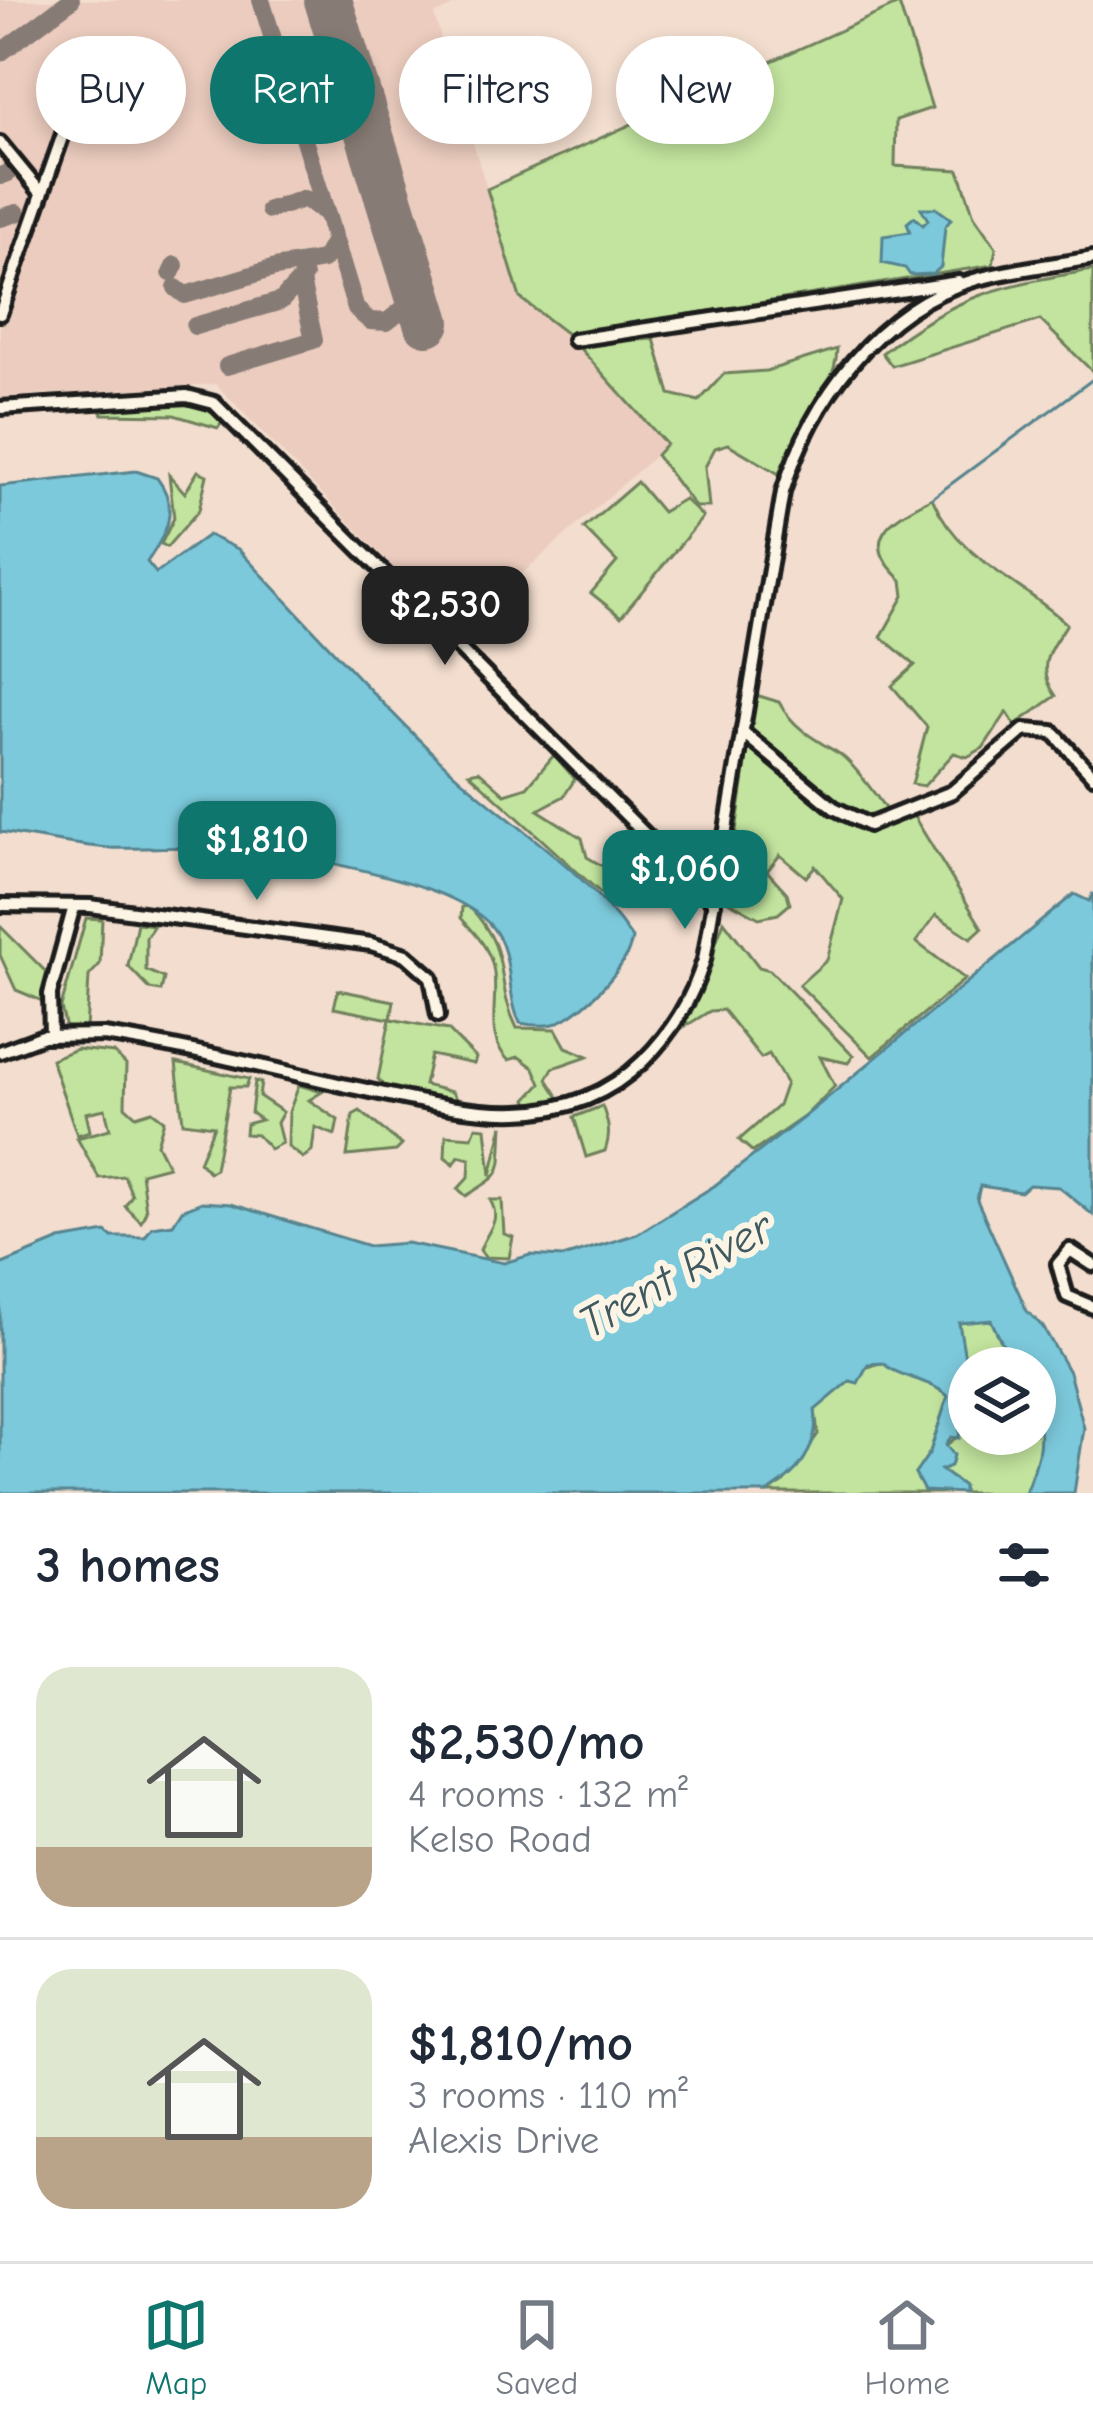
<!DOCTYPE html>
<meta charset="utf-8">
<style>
body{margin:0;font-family:"Comic Neue",sans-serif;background:#f6f6f7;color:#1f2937;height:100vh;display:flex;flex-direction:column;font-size:45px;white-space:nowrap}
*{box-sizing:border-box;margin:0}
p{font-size:39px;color:#747a83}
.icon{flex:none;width:66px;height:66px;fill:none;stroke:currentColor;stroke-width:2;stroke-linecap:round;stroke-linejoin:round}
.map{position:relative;height:1493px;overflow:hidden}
.panel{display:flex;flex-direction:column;background:#fff;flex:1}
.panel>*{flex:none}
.top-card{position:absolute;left:36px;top:36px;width:1023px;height:108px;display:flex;gap:24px}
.buttons{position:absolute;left:948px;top:1347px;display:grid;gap:24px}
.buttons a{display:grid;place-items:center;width:108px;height:108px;border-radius:50%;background:#fff;box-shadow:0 6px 18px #0003;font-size:60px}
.price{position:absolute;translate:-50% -102px;padding:0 27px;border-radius:24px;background:#0f766e;color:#fff;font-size:39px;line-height:78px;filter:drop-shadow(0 3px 6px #0008)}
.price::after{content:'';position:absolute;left:50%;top:72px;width:36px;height:27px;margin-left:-18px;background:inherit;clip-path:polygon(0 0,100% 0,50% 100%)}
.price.on{background:#222;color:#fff}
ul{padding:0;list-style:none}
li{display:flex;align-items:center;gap:36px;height:300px;padding:0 36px}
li+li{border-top:3px solid #e0e1e3}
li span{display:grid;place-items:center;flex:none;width:336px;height:240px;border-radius:36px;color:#555}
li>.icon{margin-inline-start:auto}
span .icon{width:144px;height:144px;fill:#fffc;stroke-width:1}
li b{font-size:51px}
h2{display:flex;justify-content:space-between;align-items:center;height:144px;padding:0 36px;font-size:51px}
.pill{padding:0 42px;border-radius:54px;background:#fff;box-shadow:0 6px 18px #0003;font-size:42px;line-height:108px}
.pill.on{background:#0f766e;color:#fff}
.tab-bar{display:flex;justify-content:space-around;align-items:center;height:168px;border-top:3px solid #e0e1e3;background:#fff;font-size:33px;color:#747a83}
.tab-bar a{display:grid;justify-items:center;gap:6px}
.tab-bar .on{color:#0f766e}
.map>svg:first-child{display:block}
.built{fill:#ebccbe}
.green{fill:#c2e49e;stroke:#6f805d;stroke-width:3}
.water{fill:#7cc9db;stroke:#56848f;stroke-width:3}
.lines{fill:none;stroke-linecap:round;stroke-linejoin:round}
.stream{stroke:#56848f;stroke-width:3}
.taxiway{stroke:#877c75;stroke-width:18}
.runway{stroke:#877c75;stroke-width:48}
.minor-casing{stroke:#1c1c1c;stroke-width:20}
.minor{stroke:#fcf5e5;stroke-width:10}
.labels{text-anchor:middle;stroke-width:12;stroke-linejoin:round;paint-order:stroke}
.water-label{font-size:45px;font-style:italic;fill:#3e595f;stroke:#fcf5e5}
</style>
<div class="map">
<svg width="1093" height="1493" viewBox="0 0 1093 1493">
<rect width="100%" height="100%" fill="#f2ddce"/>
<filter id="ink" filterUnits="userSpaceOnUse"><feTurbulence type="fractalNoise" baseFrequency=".00833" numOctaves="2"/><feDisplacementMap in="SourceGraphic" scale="24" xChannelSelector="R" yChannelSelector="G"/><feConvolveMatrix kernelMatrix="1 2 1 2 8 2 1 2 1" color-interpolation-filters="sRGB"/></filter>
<g filter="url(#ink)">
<polygon class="built" points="0,0 465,0 434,15 520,298 555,320 667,445 456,632 216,384 0,397"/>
<g class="green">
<polygon points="899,4 932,108 896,120 895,166 959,170 974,216 996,248 993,265 567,334 520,298 487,189"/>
<path d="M1093,270V372L1040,320L892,366L882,353C957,294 1001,285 1093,270Z"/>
<path d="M654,339L670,394L699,401L724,374L766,371L837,349C836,393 793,431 779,474L728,444L715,448L705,467L709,507H695L656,455L666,444L576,344Z"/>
<polygon points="195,403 224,420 218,428 174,415 102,414 100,406"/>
<polygon points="198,471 207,475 199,510 167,547 161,544 174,518 169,475 185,493"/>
<polygon points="637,482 662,512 684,499 703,517 621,617 591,593 617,562 584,528"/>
<path d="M932,498C959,560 1021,581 1067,624C1049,650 1035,667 1056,696L1015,725L1007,712L983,748L967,757L954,753L924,786L912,784L927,727L892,686L915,665L881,637L904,596L902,580C857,540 889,519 932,498Z"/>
<path d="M756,695L779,702C792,727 814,739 838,753C852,761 885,806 892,821L913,815L982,928L971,938L936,915L916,942L965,979L872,1057L799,985L827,960L843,899L815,866L806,877L780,855L767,871L787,893L790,904L778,914L759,918L726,900Z"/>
<polygon points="554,755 575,779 564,796 538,810 582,838 587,857 606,868 621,893 618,909 469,773 479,771 505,794 527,787"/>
<path d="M469,906C515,956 492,977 517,1028L556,1029L566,1047L588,1056L553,1068L547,1079L561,1101L532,1110L527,1099L541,1084L534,1068L519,1057L508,1060C483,1035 500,1000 493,967C489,947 474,932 461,918L462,907Z"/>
<polygon points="86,918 102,919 100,964 89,976 86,1030 66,1029 61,1007"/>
<polygon points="724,921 759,967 770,970 853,1056 848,1063 820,1057 835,1086 805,1116 753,1152 739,1140 778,1106 786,1083 769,1054 761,1058 723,1010 710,1011 684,1027"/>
<polygon points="137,923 154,925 146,937 146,970 164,978 161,991 150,989 128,966"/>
<polygon points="0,926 47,973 42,1001 16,990 0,955"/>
<polygon points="338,990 394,1001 391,1019 448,1030 476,1058 474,1064 431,1055 424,1085 452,1092 459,1104 389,1092 378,1079 390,1019 334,1008"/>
<polygon points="76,1049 114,1053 126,1065 125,1106 136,1116 152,1111 164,1120 157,1144 168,1166 141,1173 146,1211 141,1222 125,1206 132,1195 124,1176 99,1178 77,1138 110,1129 105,1109 86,1113 90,1131 77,1135 51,1059"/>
<polygon points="176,1063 249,1079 246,1087 230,1087 215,1169 209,1172 199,1162 214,1126 183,1122"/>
<polygon points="255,1081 261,1083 259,1096 283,1112 277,1123 282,1143 270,1149 257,1135 245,1134 246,1124 261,1120 251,1113"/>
<polygon points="299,1085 322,1092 309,1100 338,1120 335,1135 315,1127 312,1151 303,1158 288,1147 289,1112"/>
<path d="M602,1106C609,1124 611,1134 605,1151L586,1157L574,1117Z"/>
<polygon points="360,1111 402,1145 396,1151 347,1156 353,1115"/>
<path d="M503,1125C500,1177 506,1171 466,1196L458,1189L469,1177L470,1159L459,1156L454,1164L445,1157L446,1135L472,1137L476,1127L486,1128L491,1175Z"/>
<path d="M490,1200H502L504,1234L513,1237L509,1258L485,1257L480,1250C486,1231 503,1221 490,1200Z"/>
<polygon points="991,1320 1014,1368 969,1368 969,1397 960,1387 959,1322"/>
<path d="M883,1363C900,1376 929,1379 948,1396L930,1452L915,1474L945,1493H767L783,1483L818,1434L815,1410C830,1391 859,1365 883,1363Z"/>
<polygon points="1035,1412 1044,1440 1025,1493 963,1493 963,1486 941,1470 945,1446 961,1434 958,1426 964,1415 969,1415 969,1434 1035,1434"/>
</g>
<g class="water">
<polygon points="921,208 936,208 951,219 945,227 941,267 933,274 910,275 905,268 882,263 883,236 910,232 907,223 914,217 923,225 928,220"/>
<path d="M136,471L157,478C180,508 167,533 147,562L156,573L208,535L238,549C306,621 372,695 443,763C506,823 583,865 632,938C628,968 585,1010 557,1023C546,1027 531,1025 520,1023C505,992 515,955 492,927C450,876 279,852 212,848C178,846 144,849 110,848C74,846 36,837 0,832V486Z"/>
<path d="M1093,893V1215L1059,1187L1029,1185L1021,1192L980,1186L977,1200L1027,1311L1043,1327L1069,1372L1084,1428L1074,1493H1025C1051,1434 1035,1427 1035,1368H1014L991,1320L959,1323L966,1364L960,1387L969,1397V1415L961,1418L959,1438L951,1437L946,1445L954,1455L951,1466L941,1470L963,1486V1493L924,1491L915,1474L930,1452L948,1396C928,1378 898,1378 883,1363L868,1364L858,1383L850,1381L815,1410C820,1447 798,1474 767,1493H0V1265L60,1240L106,1232L112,1237H145L152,1227L173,1224L182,1210L202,1202L231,1204L369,1246L407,1243L504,1263L530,1255L563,1257L637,1234L714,1186L804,1117L1074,894L1089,901Z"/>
</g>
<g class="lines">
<polyline class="stream" points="932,498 1093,379"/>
<g class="taxiway">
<polyline points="261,0 356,309 370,321 387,322 419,296"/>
<polyline points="0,53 71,0"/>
<polyline points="234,95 270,85 290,97"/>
<polyline points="0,176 8,173"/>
<polyline points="269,210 304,199 326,213"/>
<polyline points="0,218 17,213"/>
<polyline points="171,273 175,265"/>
<polyline points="176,288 185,295 275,268 323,260 334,240"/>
<polyline points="195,326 281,301 304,276"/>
<polyline points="227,366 314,340 301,281"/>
</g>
<polyline class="runway" points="328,0 427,322"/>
<defs>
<g id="minor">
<polyline points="0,143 42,194"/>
<polyline points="0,314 75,100"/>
<polyline points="574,340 959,282"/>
<polyline points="0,408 187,396 214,403 714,903"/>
<polyline points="742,732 834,808 869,825 952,792 1024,730 1053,732 1093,776"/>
<polyline points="0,905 90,906 371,944 406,955 431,977 438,1015"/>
<polyline points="51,1035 50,994 74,906"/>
<path d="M0,1052L43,1036L104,1035C186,1047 267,1068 347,1086C449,1107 559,1143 643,1061C673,1031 691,1001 704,960L783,492C811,400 878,308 974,280C1013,269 1054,265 1093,258"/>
<polyline points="1093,1265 1070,1250 1058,1264 1067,1296 1093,1307"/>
</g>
</defs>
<use href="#minor" class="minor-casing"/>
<use href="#minor" class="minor"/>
</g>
</g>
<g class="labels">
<g class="water-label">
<text transform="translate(675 1274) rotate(-29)" y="16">Trent River</text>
</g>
</g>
</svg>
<div class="buttons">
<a><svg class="icon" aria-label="layers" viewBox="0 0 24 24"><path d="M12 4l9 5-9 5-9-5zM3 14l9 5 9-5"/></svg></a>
</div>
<b class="price on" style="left:445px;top:668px">$2,530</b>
<b class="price" style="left:257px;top:903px">$1,810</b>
<b class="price" style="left:685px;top:932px">$1,060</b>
<div class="top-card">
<a class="pill">Buy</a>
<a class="pill on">Rent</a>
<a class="pill">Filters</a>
<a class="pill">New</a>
</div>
</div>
<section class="panel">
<h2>3 homes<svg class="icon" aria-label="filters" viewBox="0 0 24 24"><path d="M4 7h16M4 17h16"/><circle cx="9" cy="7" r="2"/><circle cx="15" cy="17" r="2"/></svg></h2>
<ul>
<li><span style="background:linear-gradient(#dfe7d0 75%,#b9a48a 0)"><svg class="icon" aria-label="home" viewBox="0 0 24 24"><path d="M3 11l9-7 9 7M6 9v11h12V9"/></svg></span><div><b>$2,530/mo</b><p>4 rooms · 132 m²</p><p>Kelso Road</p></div></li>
<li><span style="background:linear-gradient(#dfe7d0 70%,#b9a48a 0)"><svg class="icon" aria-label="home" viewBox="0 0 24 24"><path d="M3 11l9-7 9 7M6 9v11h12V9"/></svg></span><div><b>$1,810/mo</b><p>3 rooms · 110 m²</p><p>Alexis Drive</p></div></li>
</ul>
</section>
<nav class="tab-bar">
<a class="on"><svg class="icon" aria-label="map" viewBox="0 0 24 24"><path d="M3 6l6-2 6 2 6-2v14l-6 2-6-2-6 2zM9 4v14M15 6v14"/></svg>Map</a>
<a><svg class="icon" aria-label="saved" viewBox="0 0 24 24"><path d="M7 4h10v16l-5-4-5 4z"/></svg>Saved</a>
<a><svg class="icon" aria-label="home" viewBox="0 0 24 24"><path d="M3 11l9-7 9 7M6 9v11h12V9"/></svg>Home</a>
</nav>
